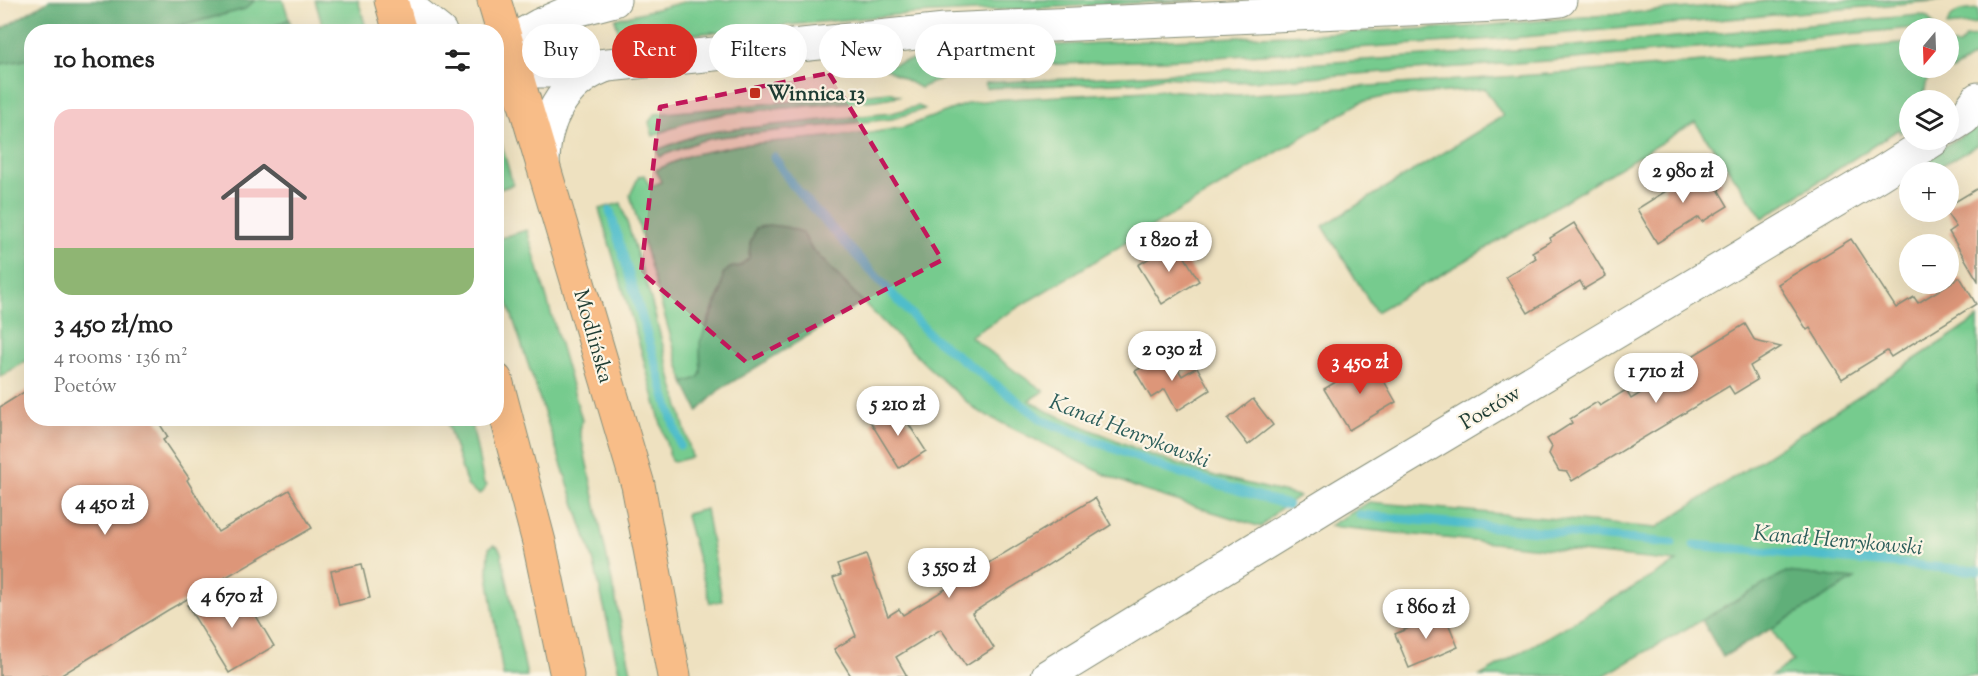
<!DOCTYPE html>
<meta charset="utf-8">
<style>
body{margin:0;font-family:"Sorts Mill Goudy",serif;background:#f6f6f6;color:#222;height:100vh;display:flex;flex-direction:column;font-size:22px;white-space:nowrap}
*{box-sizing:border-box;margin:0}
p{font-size:20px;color:#767676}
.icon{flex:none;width:33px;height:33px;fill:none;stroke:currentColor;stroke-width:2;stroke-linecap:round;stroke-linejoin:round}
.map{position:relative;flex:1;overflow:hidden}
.details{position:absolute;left:24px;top:24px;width:480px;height:402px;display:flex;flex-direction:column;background:#fff;border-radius:24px;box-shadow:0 6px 24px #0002}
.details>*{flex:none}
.guide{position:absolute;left:522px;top:24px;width:570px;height:54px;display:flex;gap:12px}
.needle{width:39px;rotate:199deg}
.controls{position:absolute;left:1899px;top:18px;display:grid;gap:12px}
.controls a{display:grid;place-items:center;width:60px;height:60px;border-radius:50%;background:#fff;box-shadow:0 6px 24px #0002;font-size:30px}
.price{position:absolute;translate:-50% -51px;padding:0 14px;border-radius:21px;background:#fff;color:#222;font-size:20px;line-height:39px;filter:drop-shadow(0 2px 3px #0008)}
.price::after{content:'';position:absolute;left:50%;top:36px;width:18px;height:14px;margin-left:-9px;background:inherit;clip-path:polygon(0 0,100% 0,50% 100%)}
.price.on{background:#d93025;color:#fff}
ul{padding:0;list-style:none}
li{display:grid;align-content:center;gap:12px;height:318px;padding:0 30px}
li+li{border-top:2px solid #e0e0e0}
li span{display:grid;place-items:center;height:186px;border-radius:18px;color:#555}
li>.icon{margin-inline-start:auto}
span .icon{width:108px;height:108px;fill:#fffc;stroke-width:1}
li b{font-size:26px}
h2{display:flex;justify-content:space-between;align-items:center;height:72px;padding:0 30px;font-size:26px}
.pill{padding:0 21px;border-radius:27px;background:#fff;box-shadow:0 6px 24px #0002;font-size:21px;line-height:54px}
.pill.on{background:#d93025;color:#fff}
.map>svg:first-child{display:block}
.green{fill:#76cb8e;stroke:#4a8461;stroke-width:1.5}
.forest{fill:#60af79;stroke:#407656;stroke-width:1.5}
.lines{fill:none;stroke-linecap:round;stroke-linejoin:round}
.stream{stroke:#50bdcb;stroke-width:9}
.building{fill:#dd9679}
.minor-casing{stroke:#868f7a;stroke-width:35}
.tertiary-casing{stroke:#868f7a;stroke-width:35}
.primary-casing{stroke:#868f7a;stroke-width:35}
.minor{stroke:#fff;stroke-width:33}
.tertiary{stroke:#fff;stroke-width:33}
.primary{stroke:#f8bd88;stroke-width:33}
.marked{fill:#c2185b;fill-opacity:0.2;stroke:#c2185b;stroke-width:4.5;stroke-dasharray:12 8;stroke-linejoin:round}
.poi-dot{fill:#c8321e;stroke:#fcf5e5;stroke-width:2}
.labels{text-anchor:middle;stroke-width:4.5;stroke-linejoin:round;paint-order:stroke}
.poi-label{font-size:21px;font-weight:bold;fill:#1f3d34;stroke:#fcf5e5;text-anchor:start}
.street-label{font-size:21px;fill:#1f3d34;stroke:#fcf5e5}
.water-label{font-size:22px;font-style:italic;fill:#2b5d5a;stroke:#fcf5e5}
</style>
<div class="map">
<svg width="1978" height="676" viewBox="0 0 1978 676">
<rect width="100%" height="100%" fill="#fcf5e5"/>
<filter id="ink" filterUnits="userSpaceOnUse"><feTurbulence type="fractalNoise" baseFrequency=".0167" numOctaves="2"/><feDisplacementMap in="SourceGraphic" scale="12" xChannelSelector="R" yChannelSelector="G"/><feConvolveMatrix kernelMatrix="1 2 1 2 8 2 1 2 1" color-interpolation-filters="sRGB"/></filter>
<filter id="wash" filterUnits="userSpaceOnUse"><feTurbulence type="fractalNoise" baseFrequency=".008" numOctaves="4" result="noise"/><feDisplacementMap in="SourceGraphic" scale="24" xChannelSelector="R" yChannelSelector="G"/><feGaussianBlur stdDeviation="1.35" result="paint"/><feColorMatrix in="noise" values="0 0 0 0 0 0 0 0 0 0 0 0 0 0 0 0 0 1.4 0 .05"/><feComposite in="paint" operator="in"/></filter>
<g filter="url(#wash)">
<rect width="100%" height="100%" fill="#eee1c0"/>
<g class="green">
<polygon points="255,0 283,0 289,19 270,28 269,31 159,32 245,9"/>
<polygon points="315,0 358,0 367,31 324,31"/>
<polygon points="692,0 1199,0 896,15 621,41 615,19"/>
<polygon points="1782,0 1944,0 1511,38 1185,59 986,67 985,54 990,48 1467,27"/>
<path d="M1978,9V23L1947,26C1951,9 1964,11 1978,9Z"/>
<polygon points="1920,15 1927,17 1935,26 1575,59 1237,82 1163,77 1141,82 986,88 985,83 1143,75 1574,46"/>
<polygon points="1978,36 1978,54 1951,71 1949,45 1959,45 1966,37"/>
<polygon points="1909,43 1910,68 1928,68 1928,75 1923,100 1910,100 1909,122 1900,134 1899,129 1763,218 1695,122 1472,257 1376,312 1323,226 1503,116 1485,89 1384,97 1361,102 970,336 1015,371 1044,391 1029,400 1047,411 1149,454 1215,476 1299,496 1277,511 1261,527 1142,490 1106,475 976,410 926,365 863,302 811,248 802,232 750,244 749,258 740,266 730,268 705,328 700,353 701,373 698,378 684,383 630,195 639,176 644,175 650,187 661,182 656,170 690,155 738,145 870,133 905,127 969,103 992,100 1165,90 1237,95 1636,68"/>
<polygon points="962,50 966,54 968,70 947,76 920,88 883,67 946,51"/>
<polygon points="31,59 31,358 0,377 0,64"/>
<polygon points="890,92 899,96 877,100 729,113 689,121 653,136 649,122 655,114"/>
<polygon points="918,106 925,109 892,119 719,137 700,141 659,157 657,150 696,135 717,131 892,113"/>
<polygon points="1978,126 1978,145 1929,172 1921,160"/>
<polygon points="497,128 513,185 497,190 496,190"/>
<polygon points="621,203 650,296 692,457 674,462 671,461 641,350 599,209"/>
<polygon points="527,230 582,420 580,431 632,676 620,676 593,559 497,271 497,239"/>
<polygon points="1978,318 1978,676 1771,676 1793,661 1771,629 1854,579 1786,572 1603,676 1480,676 1677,562 1329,526 1369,502 1656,528"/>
<polygon points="446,419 471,419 484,484 487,485 483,492 479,494 472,490 467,485"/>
<polygon points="706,509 722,601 710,603 686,516 687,514"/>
<polygon points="493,545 498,547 501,552 527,676 503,676 488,574 489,548"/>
</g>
<g class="forest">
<polygon points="49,0 255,0 245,9 159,31 32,32 31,59 0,64 0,30"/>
<polygon points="289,19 293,31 269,31 270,28"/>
<polygon points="768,225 786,227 802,232 811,248 863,302 719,390 698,411 684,383 698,378 701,373 700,342 721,293 723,274 730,268 740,266 749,258 750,244 756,228"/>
<polygon points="1786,572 1855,579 1723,657 1702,620"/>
</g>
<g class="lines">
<g class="stream">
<polyline points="774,157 792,184 811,206 931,336 1044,421 1167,469 1288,505"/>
<polyline points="610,211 680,445"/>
<polyline points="1360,515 1672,543"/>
<polyline points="1694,545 1978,571"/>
</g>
</g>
<g id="blocks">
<g class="building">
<polygon points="1698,167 1703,176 1722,180 1719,191 1728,206 1702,222 1699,217 1657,243 1637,209 1666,191 1664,188"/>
<polygon points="1978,188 1978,281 1949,232 1956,227 1946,212 1948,212 1948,206"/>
<polygon points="1574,223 1606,276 1584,289 1580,281 1528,313 1506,277 1536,258 1532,252 1551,241 1550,238"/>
<polygon points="1851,239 1896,308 1914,297 1918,303 1960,277 1976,304 1891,357 1887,351 1842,379 1810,328 1807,330 1778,284"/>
<polygon points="1176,242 1199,281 1162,304 1138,265"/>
<polygon points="1745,324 1755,341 1781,347 1750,366 1757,380 1734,394 1729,386 1572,481 1567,472 1559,471 1549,454 1552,447 1547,439 1572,423 1570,419 1597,402 1600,406 1626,390 1631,399 1692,362 1689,358"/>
<polygon points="1168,353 1182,376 1197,367 1210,390 1177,411 1165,389 1151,398 1135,371"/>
<polygon points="1372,360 1396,402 1349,430 1324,389"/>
<polygon points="32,387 32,418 156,418 168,437 163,440 189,478 187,480 218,532 289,490 312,528 168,610 60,676 0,676 0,407"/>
<polygon points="1253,399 1273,425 1248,445 1228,419"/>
<polygon points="897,406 926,451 899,468 871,423"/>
<polygon points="1095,498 1111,525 972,613 994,648 966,666 941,629 896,657 907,676 851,676 834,649 856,636 833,578 841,575 837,565 866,555 888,616 899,609 903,615"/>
<polygon points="362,564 370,598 339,605 331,571"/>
<polygon points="242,592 274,646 229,673 187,605"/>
<polygon points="1444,613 1458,647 1409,668 1395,634"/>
</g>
</g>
</g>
<g filter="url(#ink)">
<use href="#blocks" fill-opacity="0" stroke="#868f7a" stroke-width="1.5"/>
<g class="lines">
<defs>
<g id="minor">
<polyline points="1948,128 1964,118 1978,99"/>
<polyline points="1048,676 1340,497 1878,175 1933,140"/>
</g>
<g id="tertiary">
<polyline points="400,0 440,32"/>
<polyline points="496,50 540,25 572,11 614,0"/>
<polyline points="496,69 515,71 550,71 945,30 1519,4 1560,0"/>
<path d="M543,164C543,122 562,83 602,67"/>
</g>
<g id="primary">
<polyline points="391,0 400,32"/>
<polyline points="494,0 638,485 674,676"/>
<polyline points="496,380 539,542 567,676"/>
</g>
</defs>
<use href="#minor" class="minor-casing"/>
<use href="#tertiary" class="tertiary-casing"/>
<use href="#primary" class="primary-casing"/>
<use href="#minor" class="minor"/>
<use href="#tertiary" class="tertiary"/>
<use href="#primary" class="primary"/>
</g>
</g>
<path class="marked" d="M829,73L942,260L746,362L641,272L660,107Z"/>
<rect class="poi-dot" x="749" y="87" width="12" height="12" rx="3"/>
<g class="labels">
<g class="poi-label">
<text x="767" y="100">Winnica 13</text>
</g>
<g class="street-label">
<text transform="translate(594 336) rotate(74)" y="7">Modlińska</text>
<text transform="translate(1490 407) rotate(-31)" y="7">Poetów</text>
</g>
<g class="water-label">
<text transform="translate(1130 430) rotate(21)" y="8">Kanał Henrykowski</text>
<text transform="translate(1838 539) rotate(5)" y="8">Kanał Henrykowski</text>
</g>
</g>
</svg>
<div class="controls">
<a><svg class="needle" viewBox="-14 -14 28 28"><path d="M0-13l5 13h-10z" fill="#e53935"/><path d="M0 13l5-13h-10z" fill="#767676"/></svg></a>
<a><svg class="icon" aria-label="layers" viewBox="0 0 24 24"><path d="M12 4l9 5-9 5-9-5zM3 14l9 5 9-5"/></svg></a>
<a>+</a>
<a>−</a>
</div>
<b class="price" style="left:1683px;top:204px">2 980 zł</b>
<b class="price" style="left:1169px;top:273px">1 820 zł</b>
<b class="price" style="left:1172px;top:382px">2 030 zł</b>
<b class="price on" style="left:1360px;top:395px">3 450 zł</b>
<b class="price" style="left:1656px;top:404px">1 710 zł</b>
<b class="price" style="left:898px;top:437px">5 210 zł</b>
<b class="price" style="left:105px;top:536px">4 450 zł</b>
<b class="price" style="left:949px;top:599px">3 550 zł</b>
<b class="price" style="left:232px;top:629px">4 670 zł</b>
<b class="price" style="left:1426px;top:640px">1 860 zł</b>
<div class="guide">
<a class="pill">Buy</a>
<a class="pill on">Rent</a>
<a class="pill">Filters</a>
<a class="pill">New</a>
<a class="pill">Apartment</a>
</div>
<section class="details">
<h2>10 homes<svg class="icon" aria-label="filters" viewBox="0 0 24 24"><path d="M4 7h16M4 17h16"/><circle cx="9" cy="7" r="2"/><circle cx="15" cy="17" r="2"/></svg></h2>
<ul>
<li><span style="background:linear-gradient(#f6c9c9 75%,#8fb573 0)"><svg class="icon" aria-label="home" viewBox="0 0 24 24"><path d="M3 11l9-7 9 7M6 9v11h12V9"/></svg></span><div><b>3 450 zł/mo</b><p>4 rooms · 136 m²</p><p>Poetów</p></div></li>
</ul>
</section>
</div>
